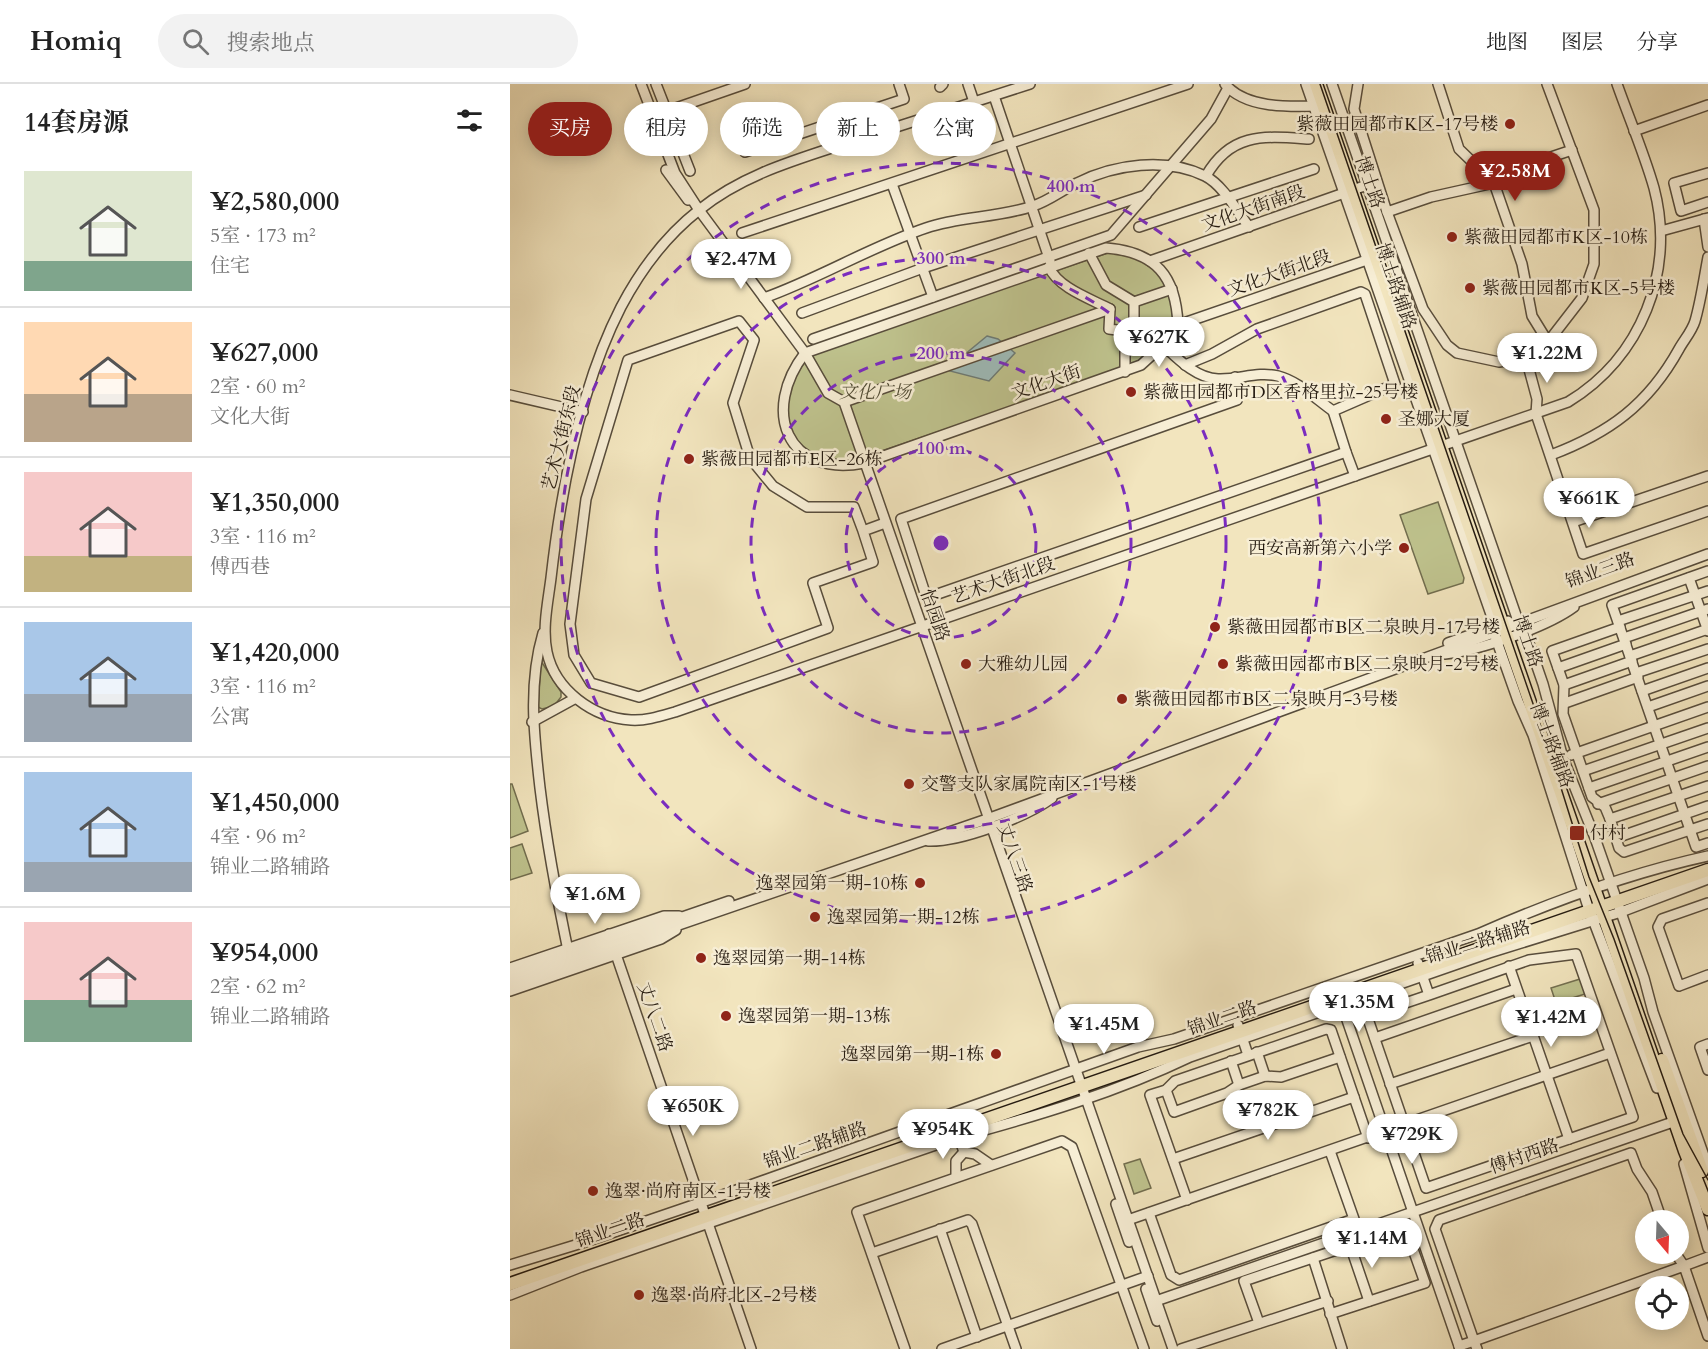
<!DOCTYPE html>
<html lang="zh">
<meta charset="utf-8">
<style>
body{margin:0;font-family:Cardo,"Noto Serif SC",serif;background:#f2f2f2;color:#222;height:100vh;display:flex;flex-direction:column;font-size:22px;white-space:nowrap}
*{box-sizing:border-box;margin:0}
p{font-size:20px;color:#767676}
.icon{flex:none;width:33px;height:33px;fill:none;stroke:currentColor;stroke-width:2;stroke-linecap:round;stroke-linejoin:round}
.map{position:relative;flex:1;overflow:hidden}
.panel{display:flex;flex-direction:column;background:#fff;width:510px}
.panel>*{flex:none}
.top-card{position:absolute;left:18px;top:18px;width:570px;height:54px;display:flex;gap:12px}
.needle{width:39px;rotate:161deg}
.tools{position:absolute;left:1125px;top:1126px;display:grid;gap:12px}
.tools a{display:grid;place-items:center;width:54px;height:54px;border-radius:50%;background:#fff;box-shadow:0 3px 15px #0003;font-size:30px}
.price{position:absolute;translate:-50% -51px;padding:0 14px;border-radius:21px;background:#fff;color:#222;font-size:20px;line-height:39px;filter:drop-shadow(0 2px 3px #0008)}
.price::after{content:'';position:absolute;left:50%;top:36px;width:18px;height:14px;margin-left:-9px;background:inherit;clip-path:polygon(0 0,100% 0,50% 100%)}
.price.on{background:#8f2418;color:#fff}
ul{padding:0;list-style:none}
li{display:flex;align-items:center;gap:18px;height:150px;padding:0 24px}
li+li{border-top:2px solid #e0e0e0}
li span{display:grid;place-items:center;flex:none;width:168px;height:120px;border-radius:0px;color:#555}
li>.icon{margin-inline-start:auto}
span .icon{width:72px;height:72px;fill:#fffc;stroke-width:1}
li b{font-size:26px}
h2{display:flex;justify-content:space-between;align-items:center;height:72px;padding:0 24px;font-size:26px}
.chip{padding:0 21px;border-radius:27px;background:#fff;box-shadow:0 3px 15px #0003;font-size:21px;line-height:54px}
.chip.on{background:#8f2418;color:#fff}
header{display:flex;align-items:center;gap:36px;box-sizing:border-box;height:84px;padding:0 30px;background:#fff;border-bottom:2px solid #e0e0e0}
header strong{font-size:28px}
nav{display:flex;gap:33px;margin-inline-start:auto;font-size:21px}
.search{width:420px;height:54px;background:#f2f2f2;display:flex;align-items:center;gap:15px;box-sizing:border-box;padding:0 21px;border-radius:33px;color:#767676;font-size:22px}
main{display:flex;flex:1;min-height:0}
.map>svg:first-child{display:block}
.green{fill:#bfc38e;stroke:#726e4f;stroke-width:1.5}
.water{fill:#9fbdbb;stroke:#6e7c77;stroke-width:1.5}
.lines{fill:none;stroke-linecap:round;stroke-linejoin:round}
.minor-casing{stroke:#584d3c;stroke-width:12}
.major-casing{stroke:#241a10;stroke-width:15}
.minor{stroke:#f7eed5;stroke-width:9}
.major{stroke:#f2e5be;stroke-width:12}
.tram{stroke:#241a10;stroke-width:1.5}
.ring{fill:none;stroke:#7b2cbf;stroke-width:3;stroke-dasharray:10 8}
.poi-dot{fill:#8f2418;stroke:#f7eed5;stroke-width:2}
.labels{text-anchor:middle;stroke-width:5;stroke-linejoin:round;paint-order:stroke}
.poi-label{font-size:18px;fill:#241a10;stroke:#f7eed5;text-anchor:start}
.street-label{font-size:18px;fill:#241a10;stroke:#f7eed5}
.park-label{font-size:18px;font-style:italic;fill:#524d36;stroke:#f7eed5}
.centre{fill:#7b2cbf;stroke:#f7eed5;stroke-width:3}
.ring-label{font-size:18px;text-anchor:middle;font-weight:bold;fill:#7b2cbf;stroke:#f7eed5;stroke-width:5;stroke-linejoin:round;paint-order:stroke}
</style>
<header>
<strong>Homiq</strong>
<div class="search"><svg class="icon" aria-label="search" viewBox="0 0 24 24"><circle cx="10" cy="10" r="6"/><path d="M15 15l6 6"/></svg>搜索地点</div>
<nav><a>地图</a><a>图层</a><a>分享</a></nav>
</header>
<main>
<section class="panel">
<h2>14套房源<svg class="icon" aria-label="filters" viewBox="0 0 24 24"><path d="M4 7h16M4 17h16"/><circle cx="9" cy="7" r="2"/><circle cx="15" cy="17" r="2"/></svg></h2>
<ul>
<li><span style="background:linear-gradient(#dfe7d0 75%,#7fa58c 0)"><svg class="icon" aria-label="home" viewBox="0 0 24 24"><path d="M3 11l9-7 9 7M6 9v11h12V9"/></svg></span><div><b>¥2,580,000</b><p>5室 · 173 m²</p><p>住宅</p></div></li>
<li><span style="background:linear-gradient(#ffd9b3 60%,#b9a48a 0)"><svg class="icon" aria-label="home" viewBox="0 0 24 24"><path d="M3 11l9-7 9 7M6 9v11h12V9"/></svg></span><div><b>¥627,000</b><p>2室 · 60 m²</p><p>文化大街</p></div></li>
<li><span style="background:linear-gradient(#f6c9c9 70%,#c2b280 0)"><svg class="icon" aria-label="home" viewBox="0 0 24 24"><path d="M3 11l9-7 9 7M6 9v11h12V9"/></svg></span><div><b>¥1,350,000</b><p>3室 · 116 m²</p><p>傅西巷</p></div></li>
<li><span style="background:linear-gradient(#a9c7e8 60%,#9aa5b1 0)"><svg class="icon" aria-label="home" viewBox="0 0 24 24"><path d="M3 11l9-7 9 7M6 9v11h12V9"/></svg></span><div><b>¥1,420,000</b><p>3室 · 116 m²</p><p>公寓</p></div></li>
<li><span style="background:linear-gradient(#a9c7e8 75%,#9aa5b1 0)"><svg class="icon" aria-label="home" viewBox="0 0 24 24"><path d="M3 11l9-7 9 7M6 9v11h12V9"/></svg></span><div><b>¥1,450,000</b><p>4室 · 96 m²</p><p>锦业二路辅路</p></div></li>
<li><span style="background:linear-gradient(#f6c9c9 65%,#7fa58c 0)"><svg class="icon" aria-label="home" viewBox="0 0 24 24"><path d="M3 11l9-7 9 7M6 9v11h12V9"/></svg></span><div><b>¥954,000</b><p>2室 · 62 m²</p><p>锦业二路辅路</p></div></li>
</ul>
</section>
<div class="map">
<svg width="1198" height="1265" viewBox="0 0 1198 1265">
<rect width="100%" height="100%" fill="#f2e5be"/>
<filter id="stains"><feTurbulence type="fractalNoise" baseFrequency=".00333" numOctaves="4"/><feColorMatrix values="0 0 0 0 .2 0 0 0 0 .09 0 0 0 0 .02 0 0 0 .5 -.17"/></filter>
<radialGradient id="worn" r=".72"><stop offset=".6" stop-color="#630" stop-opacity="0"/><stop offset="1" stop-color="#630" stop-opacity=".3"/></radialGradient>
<g class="green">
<path d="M598,169C630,170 656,186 661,220C663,229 664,238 659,247C649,265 630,277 612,285L348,375C306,378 271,362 279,314C282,295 290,280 306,268Z"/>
<polygon points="928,418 954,494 953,499 918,510 890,431"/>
<polygon points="31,577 51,608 51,613 44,622 32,625 28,623"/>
<polygon points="0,700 2,700 18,747 0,754"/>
<polygon points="12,760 22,789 0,796 0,764"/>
<polygon points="1070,895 1075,910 1046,919 1041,904"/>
<polygon points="630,1075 641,1104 624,1110 614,1080"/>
</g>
<polygon class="water" points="477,252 488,255 505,269 479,297 436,286"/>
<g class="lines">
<defs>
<g id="minor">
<polyline points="131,0 165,89 189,126 295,269 318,309 334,318 663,1265"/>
<polyline points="146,0 180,87"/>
<polyline points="458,0 464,18"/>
<path d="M520,0C463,18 406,37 349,55C293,74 236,88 189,126C157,151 130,187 111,223C71,301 51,406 41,494C38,518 32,544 37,568C45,606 83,634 121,636C136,637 151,632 165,628L1058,318C1131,274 1166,187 1144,104C1134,69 1119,34 1107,0"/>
<path d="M715,0C735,24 777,23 806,22"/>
<polyline points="796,0 985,542 984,549 1008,617 1023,651 1077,820 1147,1004"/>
<polyline points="822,0 1007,534 1012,539 1033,600 1053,674 1085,754 1134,894 1143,928 1198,1083"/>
<polyline points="848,0 844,25 877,128 913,225 937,261 947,269 989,278 1016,274 1038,258 1072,214 1084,180 1084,126 1037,0"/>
<polyline points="928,0 949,65 984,99 1012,180 1022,232 1038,258"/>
<polyline points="430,3 433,0"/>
<polyline points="484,12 540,177"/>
<polyline points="233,25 235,32 223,37 235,68 394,15 389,0"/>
<polyline points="143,32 235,0"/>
<polyline points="1124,47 1198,21"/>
<polyline points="156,86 178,116"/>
<polyline points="1198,89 1164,99 1171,127 1198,118"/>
<path d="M696,92C721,48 754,52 799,55"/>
<polyline points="382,100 423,213"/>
<polyline points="877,128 921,113 984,99 1002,86 1062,66"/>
<polyline points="1194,135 1198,163"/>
<polyline points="629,143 804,85"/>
<polyline points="1151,147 1198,134"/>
<polyline points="232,149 678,0"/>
<path d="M596,164C646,168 666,192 668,241L653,261L631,281L354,379C276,394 251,326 295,269Z"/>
<polyline points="579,169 596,201 624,218 624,236 615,247"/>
<polyline points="640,177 857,101"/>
<path d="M539,183C548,204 581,215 600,225L599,245L615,247V288"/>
<path d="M254,214C310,194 360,163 416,144C450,132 489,134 523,122C539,117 552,106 567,99C605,80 656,73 695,92C713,101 727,127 739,143"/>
<polyline points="624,218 662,205"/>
<polyline points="292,229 413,184 636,111"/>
<polyline points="668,241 880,168"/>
<polyline points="303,255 601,151 701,35 718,4"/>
<path d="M653,261C668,275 686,294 708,295C729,296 747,287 768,292C788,297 806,315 823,327"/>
<polyline points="1016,274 1027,315 1026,330 1073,470 1198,427"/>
<polyline points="675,281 702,270 747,245 851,208 855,210 885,300 823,327 836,368"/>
<polyline points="725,293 727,316 391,435 415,509 422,512 836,368 845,392"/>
<polyline points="0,311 73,328"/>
<polyline points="334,318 600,225"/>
<path d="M1041,371C1099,349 1138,321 1169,265C1174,256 1182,247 1185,237C1191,216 1194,194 1198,173"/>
<polyline points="1063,438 1198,392"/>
<polyline points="353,447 363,478 303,499 318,544 129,613 81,599 64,571 60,540 76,415 118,276 229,237 244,256 223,319 240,374 263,402 297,423 344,423 353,447 375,439"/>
<polyline points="1198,487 1102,521 1186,763 1198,759"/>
<polyline points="1179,494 1198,547"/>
<polyline points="1108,537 1198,507"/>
<path d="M33,549C18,600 24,652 30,704C37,762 48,819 60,876"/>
<polyline points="1114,554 1198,525"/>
<polyline points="938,559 998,537"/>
<path d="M935,570C968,567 1037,543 1064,523"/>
<polyline points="1120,572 1198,545"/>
<polyline points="1048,584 1116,560"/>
<polyline points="1126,589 1198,565"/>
<polyline points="1054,601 1122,577"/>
<polyline points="1132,607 1198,584"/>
<polyline points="1055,619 1128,593"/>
<polyline points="1138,623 1198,602"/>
<polyline points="22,638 64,615"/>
<polyline points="1061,671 1198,623"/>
<polyline points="1073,687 1198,644"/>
<polyline points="1198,702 1100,735 1109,764 1114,768 1198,740"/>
<polyline points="1079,704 1198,663"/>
<polyline points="1088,720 1198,682"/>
<polyline points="1100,735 1095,723 1082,713 1053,630 1054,601 1042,567 1110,543"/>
<polyline points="1106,754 1198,722"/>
<path d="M418,757C451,758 516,733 542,714"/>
<polyline points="1198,819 1152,835 1148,843 1169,902 1198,891"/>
<polyline points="99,850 241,1265"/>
<polyline points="908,879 919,911 1019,876 1066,870 1123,1033 916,1104 857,932 919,911"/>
<polyline points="999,882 1059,1055"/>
<polyline points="0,884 154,832 169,832"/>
<polyline points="0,892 219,817"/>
<polyline points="0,899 480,734 1198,470"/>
<polyline points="0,907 151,855 166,846"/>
<polyline points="827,907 950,1265"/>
<polyline points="728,941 738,971"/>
<polyline points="865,954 1006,905"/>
<polyline points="1198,960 1190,963 1198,986"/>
<polyline points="747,968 755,992"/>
<polyline points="721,977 729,1001"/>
<polyline points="880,1000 1023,952"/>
<polyline points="656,1006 664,1028 717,1009 729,1001 755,992 771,993 830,973"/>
<polyline points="444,1039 454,1068"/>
<polyline points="454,1068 465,1070 481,1081"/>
<polyline points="663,1075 844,1013"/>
<polyline points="1174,1080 1198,1164"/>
<polyline points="446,1093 446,1077 454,1068"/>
<polyline points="677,1116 640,1011 656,1006 665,997 816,945 821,946 858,1054"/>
<polyline points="606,1120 619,1158"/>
<polyline points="639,1129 661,1191 669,1196 844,1135 820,1067"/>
<polyline points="615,1137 1100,969"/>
<polyline points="430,1145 467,1253"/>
<polyline points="840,1161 859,1217"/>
<polyline points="362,1169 458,1136 462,1140 506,1265"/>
<polyline points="1166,1170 1174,1182 1198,1173"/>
<polyline points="803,1174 832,1265"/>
<path d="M0,1181L72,1159L204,1114L628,963L664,955L968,850C1041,818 1120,789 1198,772"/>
<polyline points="636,1205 647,1237"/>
<path d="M0,1211L71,1183L449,1053C527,1032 607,1008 680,973L979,869L1111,828L1198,795"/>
<polyline points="643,1218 1160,1039"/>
<polyline points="749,1239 734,1197 883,1147 899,1154 915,1199 820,1230"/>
<polyline points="949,1262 964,1257 925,1145 929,1136 1121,1069 1127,1085 1142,1108 1152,1137"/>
<polyline points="395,1265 347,1128 552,1057 562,1063 634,1265"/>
<polyline points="432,1265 638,1192"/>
<polyline points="671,1265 818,1217"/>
<polyline points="967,1265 964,1257 1174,1182 1198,1252"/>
</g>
<g id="major">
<polyline points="806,0 1175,1067 1198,1125"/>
<polyline points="1152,976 1192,1087"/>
<polyline points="0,1200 1198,786"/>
</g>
</defs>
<use href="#minor" class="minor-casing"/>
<use href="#major" class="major-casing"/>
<use href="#minor" class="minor"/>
<use href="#major" class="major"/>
<polyline class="tram" points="810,0 1041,672 1079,793 1104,855 1173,1050 1198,1096"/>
</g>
<g class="ring">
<circle cx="431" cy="459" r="95"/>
<circle cx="431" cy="459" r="190"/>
<circle cx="431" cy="459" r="285"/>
<circle cx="431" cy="459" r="380"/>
</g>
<g class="poi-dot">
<circle cx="1000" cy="40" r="6"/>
<circle cx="942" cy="153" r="6"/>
<circle cx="960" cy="204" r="6"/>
<circle cx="621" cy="308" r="6"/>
<circle cx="876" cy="335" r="6"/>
<circle cx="179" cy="375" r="6"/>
<circle cx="894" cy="464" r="6"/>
<circle cx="705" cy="543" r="6"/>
<circle cx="456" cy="580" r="6"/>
<circle cx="713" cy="580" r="6"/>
<circle cx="612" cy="615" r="6"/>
<circle cx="399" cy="700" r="6"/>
<rect x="1059" y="741" width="16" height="16" rx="3"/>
<circle cx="410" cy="799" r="6"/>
<circle cx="305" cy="833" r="6"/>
<circle cx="191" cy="874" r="6"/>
<circle cx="216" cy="932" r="6"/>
<circle cx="486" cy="970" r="6"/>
<circle cx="83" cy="1107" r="6"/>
<circle cx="129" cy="1211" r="6"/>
</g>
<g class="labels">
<g class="poi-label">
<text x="988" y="46" text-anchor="end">紫薇田园都市K区-17号楼</text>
<text x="954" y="159">紫薇田园都市K区-10栋</text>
<text x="972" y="210">紫薇田园都市K区-5号楼</text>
<text x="633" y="314">紫薇田园都市D区香格里拉-25号楼</text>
<text x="888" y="341">圣娜大厦</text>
<text x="191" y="381">紫薇田园都市E区-26栋</text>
<text x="882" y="470" text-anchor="end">西安高新第六小学</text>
<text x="717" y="549">紫薇田园都市B区二泉映月-17号楼</text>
<text x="468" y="586">大雅幼儿园</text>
<text x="725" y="586">紫薇田园都市B区二泉映月-2号楼</text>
<text x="624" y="621">紫薇田园都市B区二泉映月-3号楼</text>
<text x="411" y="706">交警支队家属院南区-1号楼</text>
<text x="1080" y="755">付村</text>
<text x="398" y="805" text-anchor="end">逸翠园第一期-10栋</text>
<text x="317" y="839">逸翠园第一期-12栋</text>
<text x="203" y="880">逸翠园第一期-14栋</text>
<text x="228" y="938">逸翠园第一期-13栋</text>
<text x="474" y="976" text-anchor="end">逸翠园第一期-1栋</text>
<text x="95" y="1113">逸翠·尚府南区-1号楼</text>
<text x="141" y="1217">逸翠·尚府北区-2号楼</text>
</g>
<g class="street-label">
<text transform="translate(860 98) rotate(71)" y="6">博士路</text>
<text transform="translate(743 124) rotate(-19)" y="6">文化大街南段</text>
<text transform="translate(769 189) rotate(-19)" y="6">文化大街北段</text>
<text transform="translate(886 202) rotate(71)" y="6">博士路辅路</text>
<text transform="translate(536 298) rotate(-19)" y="6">文化大街</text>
<text transform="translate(51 354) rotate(-76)" y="6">艺术大街东段</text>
<text transform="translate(1090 486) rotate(-20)" y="6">锦业三路</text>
<text transform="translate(493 496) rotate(-19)" y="6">艺术大街北段</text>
<text transform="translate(425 531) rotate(71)" y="6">怡园路</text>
<text transform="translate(1018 557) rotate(71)" y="6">博士路</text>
<text transform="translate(1042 661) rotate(69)" y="6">博士路辅路</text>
<text transform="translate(505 774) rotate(71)" y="6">丈八三路</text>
<text transform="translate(968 858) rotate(-17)" y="6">锦业二路辅路</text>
<text transform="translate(145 933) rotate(71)" y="6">丈八二路</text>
<text transform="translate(712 934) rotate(-19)" y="6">锦业二路</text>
<text transform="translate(305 1061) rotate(-19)" y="6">锦业二路辅路</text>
<text transform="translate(1014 1072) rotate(-19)" y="6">傅村西路</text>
<text transform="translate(100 1146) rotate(-19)" y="6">锦业二路</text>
</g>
<g class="park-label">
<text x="365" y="314">文化广场</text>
</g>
</g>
<circle cx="431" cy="459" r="9" class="centre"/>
<g class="ring-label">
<text x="561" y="108">400 m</text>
<text x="431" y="180">300 m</text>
<text x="431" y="275">200 m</text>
<text x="431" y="370">100 m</text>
</g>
<rect width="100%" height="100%" filter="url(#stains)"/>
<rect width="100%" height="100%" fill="url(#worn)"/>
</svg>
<div class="tools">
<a><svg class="needle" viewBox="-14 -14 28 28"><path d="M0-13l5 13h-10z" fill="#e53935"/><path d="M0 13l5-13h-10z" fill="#767676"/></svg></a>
<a><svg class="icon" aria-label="locate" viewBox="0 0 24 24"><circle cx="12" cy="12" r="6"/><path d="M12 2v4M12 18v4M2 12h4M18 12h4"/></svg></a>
</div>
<b class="price on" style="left:1005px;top:118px">¥2.58M</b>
<b class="price" style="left:231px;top:206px">¥2.47M</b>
<b class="price" style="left:649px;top:284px">¥627K</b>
<b class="price" style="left:1037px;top:300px">¥1.22M</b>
<b class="price" style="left:1079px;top:445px">¥661K</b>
<b class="price" style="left:85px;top:841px">¥1.6M</b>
<b class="price" style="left:849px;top:949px">¥1.35M</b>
<b class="price" style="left:1041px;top:964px">¥1.42M</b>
<b class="price" style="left:594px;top:971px">¥1.45M</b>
<b class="price" style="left:183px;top:1053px">¥650K</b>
<b class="price" style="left:758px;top:1057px">¥782K</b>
<b class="price" style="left:433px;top:1076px">¥954K</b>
<b class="price" style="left:902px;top:1081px">¥729K</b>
<b class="price" style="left:862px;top:1185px">¥1.14M</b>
<div class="top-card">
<a class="chip on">买房</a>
<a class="chip">租房</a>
<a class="chip">筛选</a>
<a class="chip">新上</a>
<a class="chip">公寓</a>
</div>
</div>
</main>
